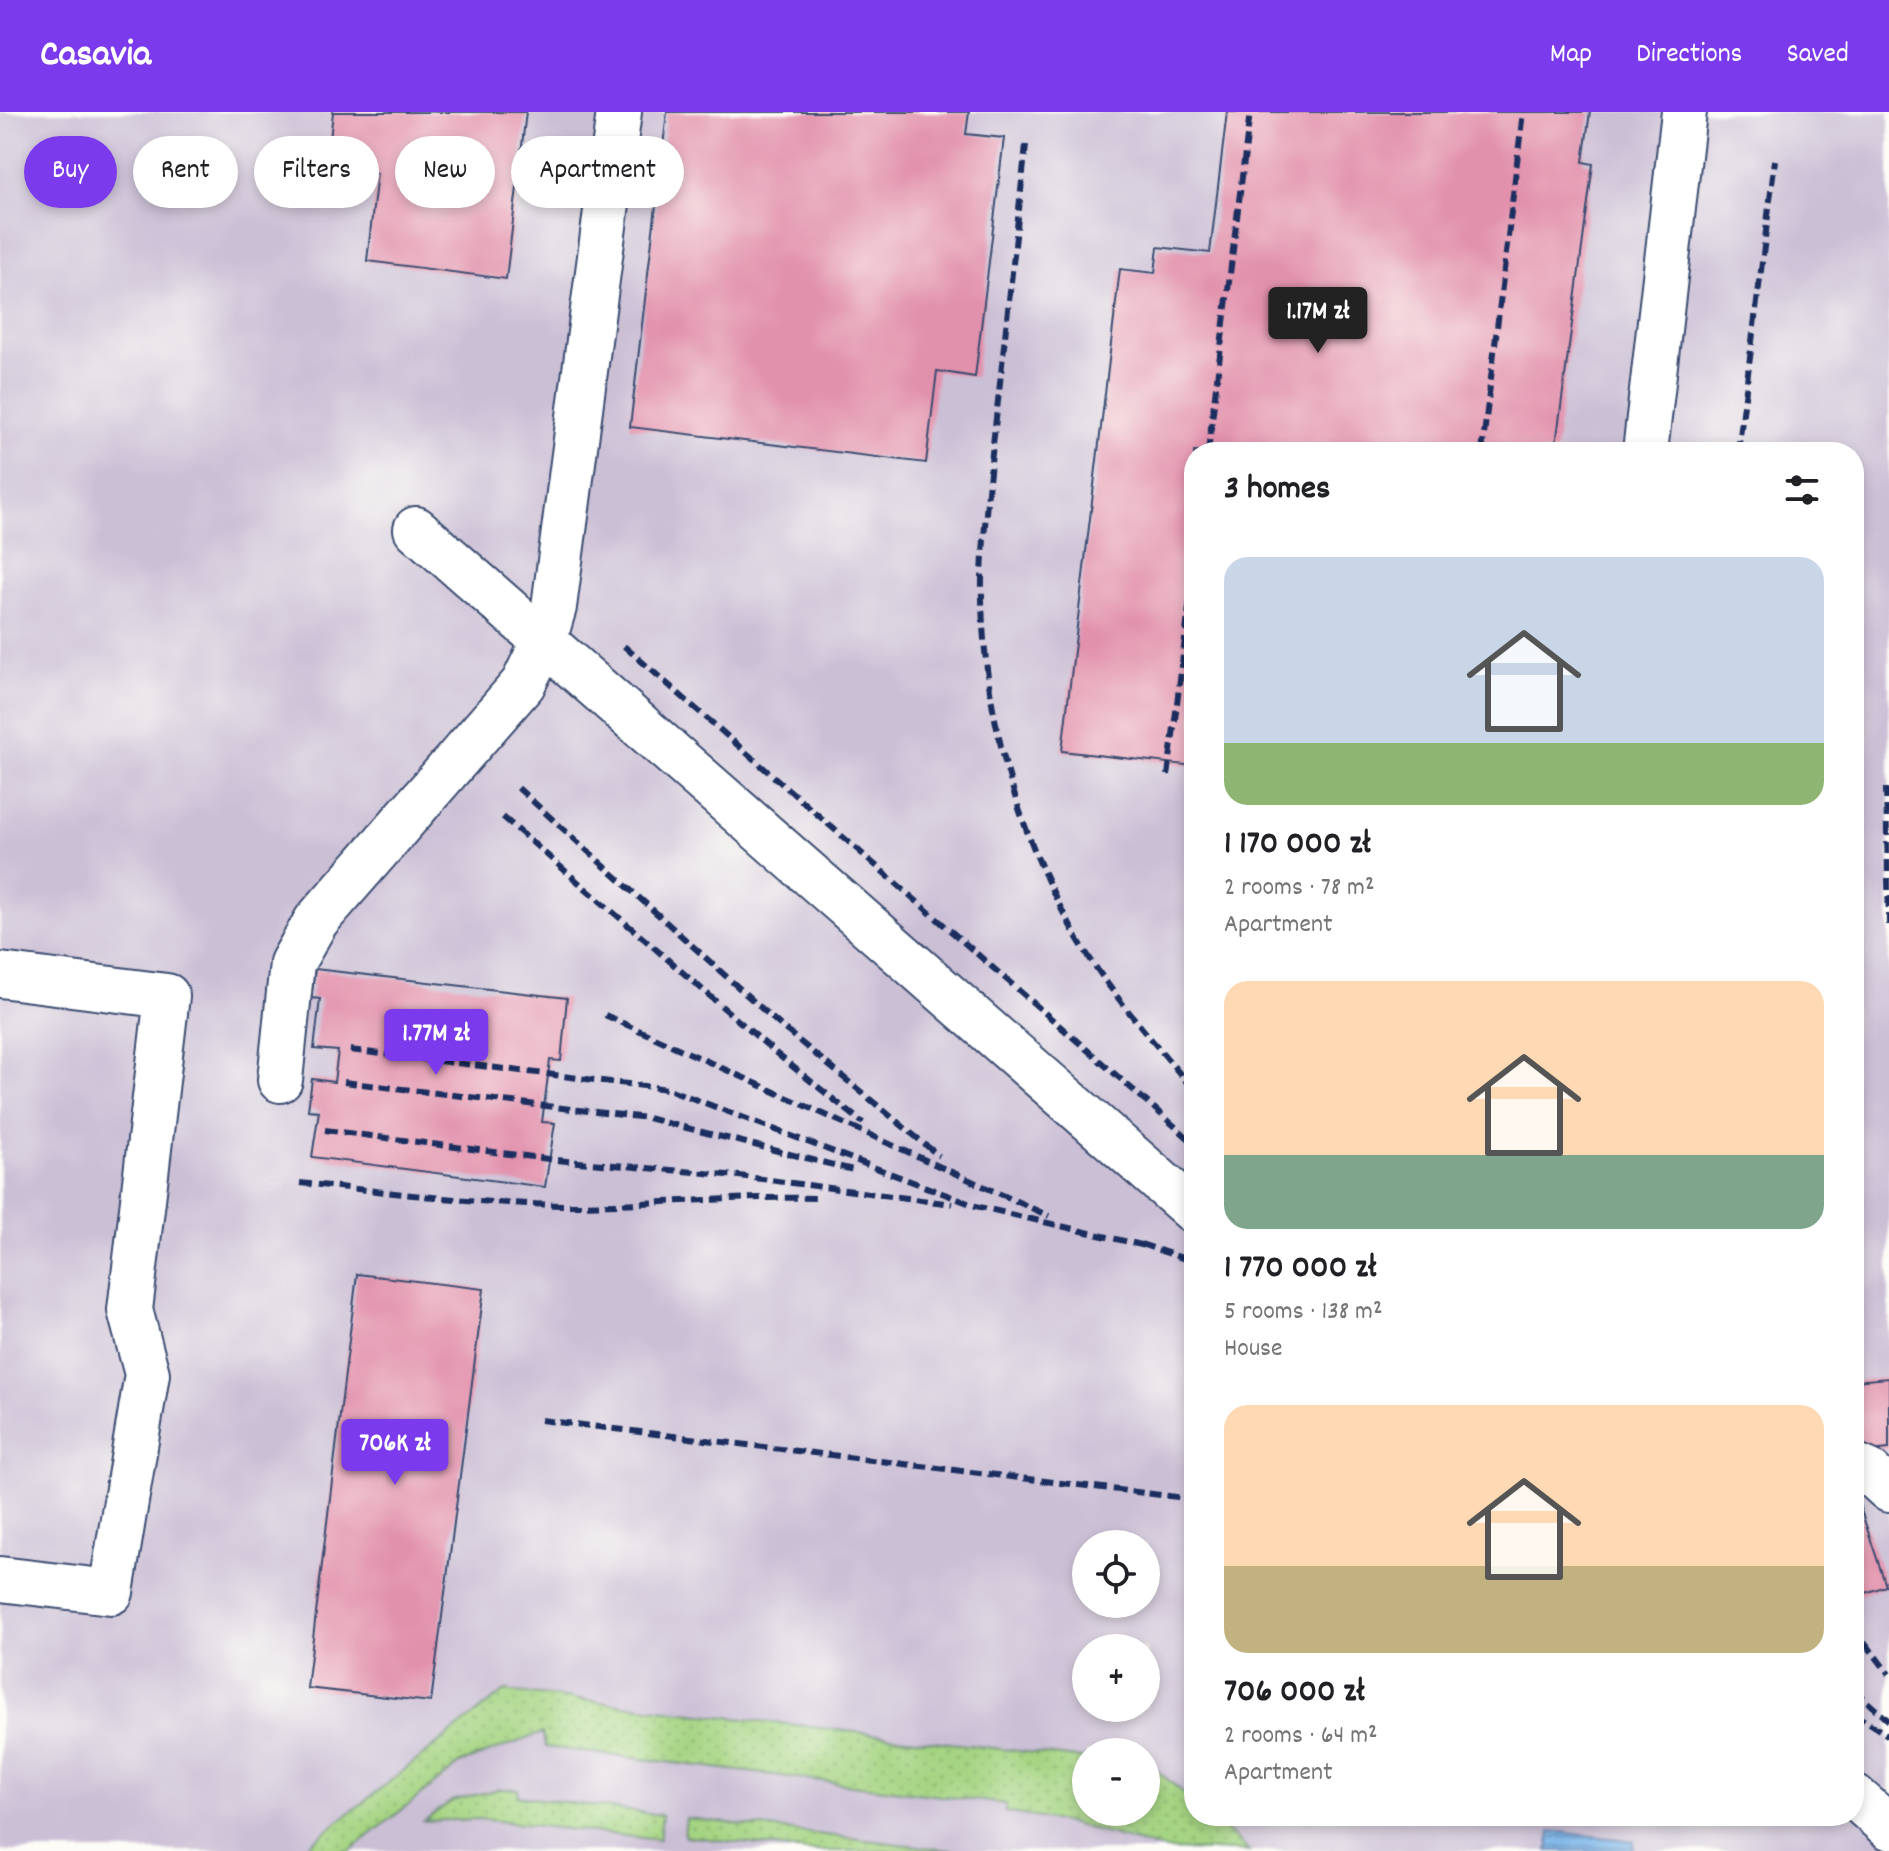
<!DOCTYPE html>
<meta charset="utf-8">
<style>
body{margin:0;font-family:Dekko,sans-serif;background:#f2f2f2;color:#202124;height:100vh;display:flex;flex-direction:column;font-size:30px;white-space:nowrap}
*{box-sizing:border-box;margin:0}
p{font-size:26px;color:#757577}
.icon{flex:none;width:44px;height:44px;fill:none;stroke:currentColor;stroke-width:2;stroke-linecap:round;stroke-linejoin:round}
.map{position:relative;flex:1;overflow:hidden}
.sheet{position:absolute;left:1184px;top:330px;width:680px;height:1384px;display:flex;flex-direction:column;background:#fff;border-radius:32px;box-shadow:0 4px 12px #0003}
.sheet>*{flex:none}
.hud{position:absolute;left:24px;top:24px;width:760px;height:72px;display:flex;gap:16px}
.controls{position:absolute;left:1072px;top:1418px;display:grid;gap:16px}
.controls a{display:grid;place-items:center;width:88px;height:88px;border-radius:50%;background:#fff;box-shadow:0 4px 12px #0003;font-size:40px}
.price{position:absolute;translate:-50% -68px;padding:0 18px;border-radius:8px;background:#7c3aed;color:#fff;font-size:26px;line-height:52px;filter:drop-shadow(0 2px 4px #0008)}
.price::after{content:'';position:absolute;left:50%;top:48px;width:24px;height:18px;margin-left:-12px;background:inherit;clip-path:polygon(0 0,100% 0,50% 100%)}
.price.selected{background:#222;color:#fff}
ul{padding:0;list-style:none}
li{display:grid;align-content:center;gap:16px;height:424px;padding:0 40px}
li span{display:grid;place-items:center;height:248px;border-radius:24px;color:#555}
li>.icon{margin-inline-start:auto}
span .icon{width:144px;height:144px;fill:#fffc;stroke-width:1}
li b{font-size:34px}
h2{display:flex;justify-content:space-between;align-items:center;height:96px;padding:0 40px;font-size:34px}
.pill{padding:0 28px;border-radius:36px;background:#fff;box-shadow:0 4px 12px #0003;font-size:28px;line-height:72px}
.pill.selected{background:#7c3aed;color:#fff}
header{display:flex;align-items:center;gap:48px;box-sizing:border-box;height:112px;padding:0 40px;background:#7c3aed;color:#fff}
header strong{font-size:38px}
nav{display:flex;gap:44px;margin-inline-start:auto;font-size:28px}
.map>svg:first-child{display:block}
.industrial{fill:#cbbfd5;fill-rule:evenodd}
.grass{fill:url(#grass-dots);stroke:#608270;stroke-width:2}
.water{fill:url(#water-rules);stroke:#4870a2;stroke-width:2}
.building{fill:#e291ac}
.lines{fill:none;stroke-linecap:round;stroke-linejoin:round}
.minor-casing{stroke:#3b4c70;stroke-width:48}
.minor{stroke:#fff;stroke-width:44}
.rail{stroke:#1b2f5e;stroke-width:6;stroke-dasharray:12 6;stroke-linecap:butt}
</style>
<header>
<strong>Casavia</strong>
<nav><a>Map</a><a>Directions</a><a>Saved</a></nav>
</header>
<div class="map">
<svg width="1889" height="1739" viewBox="0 0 1889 1739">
<defs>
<pattern id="grass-dots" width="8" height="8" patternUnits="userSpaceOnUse" patternTransform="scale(2)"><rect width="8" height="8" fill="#a5d482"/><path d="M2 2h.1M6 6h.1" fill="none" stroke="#8db673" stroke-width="1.8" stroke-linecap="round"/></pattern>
<pattern id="water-rules" width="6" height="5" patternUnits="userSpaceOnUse" patternTransform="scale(2)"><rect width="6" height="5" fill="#75b1e7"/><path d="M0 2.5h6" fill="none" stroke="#5f90be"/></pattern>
</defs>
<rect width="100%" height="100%" fill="#fdfcf7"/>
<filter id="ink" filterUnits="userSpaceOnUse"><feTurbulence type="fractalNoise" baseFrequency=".0125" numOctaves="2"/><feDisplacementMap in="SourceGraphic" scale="16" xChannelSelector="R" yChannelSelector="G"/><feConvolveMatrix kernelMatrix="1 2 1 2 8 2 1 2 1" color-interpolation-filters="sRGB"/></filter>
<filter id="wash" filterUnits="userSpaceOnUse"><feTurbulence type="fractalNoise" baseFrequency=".006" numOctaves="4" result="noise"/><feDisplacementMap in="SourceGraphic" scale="32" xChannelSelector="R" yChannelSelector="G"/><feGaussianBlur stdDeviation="1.8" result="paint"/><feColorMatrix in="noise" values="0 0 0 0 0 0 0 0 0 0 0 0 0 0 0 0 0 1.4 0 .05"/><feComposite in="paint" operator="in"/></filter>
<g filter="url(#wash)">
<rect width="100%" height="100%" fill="#f3edd8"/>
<path class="industrial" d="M0,0H1889V1739H0ZM1194,340H1854V1704H1194ZM1086,1432H1146V1492H1086ZM1086,1536H1146V1596H1086ZM1086,1640H1146V1700H1086Z"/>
<g class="grass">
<polygon points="505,1579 1086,1647 1086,1700 1146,1700 1146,1654 1153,1655 1194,1690 1194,1704 1210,1704 1249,1739 1165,1738 1073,1712 1005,1700 1006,1692 546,1635 542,1621 461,1651 350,1739 301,1739"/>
<polygon points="499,1677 518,1677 518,1684 662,1703 659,1728 480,1707 423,1709 452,1689"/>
<polygon points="686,1706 957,1739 808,1739 684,1724"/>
</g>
<polygon class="water" points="1551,1719 1634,1729 1633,1739 1548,1739"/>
<g id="blocks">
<g class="building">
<polygon points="333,0 526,0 506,167 367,149 377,61 327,56"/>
<polygon points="667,0 969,0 966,22 1004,26 975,265 937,259 926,351 630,315"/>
<polygon points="1227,0 1590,0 1583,50 1593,52 1555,340 1194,340 1194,654 1062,639 1120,157 1155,161 1158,135 1210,141"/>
<polygon points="315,857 567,886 561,949 550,948 542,1010 555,1011 545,1075 312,1045 319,999 308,998 312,967 334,970 338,939 314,937 320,887 311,886"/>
<polygon points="357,1162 484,1177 431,1590 307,1576"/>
<polygon points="1889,1266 1889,1337 1861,1340 1859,1319 1854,1320 1854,1269"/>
<polygon points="1854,1377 1886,1474 1854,1485"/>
</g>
</g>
</g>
<g filter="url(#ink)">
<use href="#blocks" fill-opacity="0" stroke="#3b4c70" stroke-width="2"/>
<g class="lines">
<defs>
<g id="minor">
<polyline points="1645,340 1684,0"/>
<polyline points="416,417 1194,1099"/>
<polyline points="0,863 167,884 130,1198 147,1262 111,1480 0,1467"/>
<polyline points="280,968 292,851 316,809 523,572 544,529 554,495 619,0"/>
<polyline points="1854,1353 1868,1359 1889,1378"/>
<polyline points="1854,1684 1889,1715"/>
</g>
</defs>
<use href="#minor" class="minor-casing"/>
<use href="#minor" class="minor"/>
<g class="rail">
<path d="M1026,33C1017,115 1008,197 999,280C992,342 984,404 982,466C980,586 1013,710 1071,815C1103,874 1152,927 1194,979"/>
<polyline points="1208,340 1250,0"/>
<polyline points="1482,340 1523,0"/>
<polyline points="1738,340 1775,48"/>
<polyline points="624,534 1194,1031"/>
<polyline points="1168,663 1194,456"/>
<polyline points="518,676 781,914 939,1044"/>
<polyline points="1886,676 1889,813"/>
<polyline points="503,705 777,942 863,1011"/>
<polyline points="605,903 1049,1104"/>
<polyline points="350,938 668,977 976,1094 1150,1135"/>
<polyline points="344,970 647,1006 853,1058"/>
<polyline points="325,1018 556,1048 739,1064 952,1092"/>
<path d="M300,1071C391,1080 483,1093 575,1093C657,1092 738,1084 820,1086"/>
<polyline points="1141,1132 1194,1150"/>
<polyline points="541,1308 1194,1387"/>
<polyline points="1854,1516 1889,1562"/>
<polyline points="1854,1578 1889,1609"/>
<polyline points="1854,1602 1889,1624"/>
</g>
</g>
</g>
</svg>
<div class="controls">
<a><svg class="icon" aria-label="locate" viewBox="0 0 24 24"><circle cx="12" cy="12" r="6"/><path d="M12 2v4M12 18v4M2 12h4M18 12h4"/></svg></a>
<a>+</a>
<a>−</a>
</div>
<b class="price selected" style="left:1318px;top:243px">1.17M zł</b>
<b class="price" style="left:436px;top:965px">1.77M zł</b>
<b class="price" style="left:395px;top:1375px">706K zł</b>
<div class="hud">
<a class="pill selected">Buy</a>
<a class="pill">Rent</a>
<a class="pill">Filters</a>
<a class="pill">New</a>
<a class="pill">Apartment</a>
</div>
<section class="sheet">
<h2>3 homes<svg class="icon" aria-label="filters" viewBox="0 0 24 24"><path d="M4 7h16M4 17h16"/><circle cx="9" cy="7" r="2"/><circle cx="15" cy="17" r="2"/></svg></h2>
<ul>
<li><span style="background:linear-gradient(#c9d6e8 75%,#8fb573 0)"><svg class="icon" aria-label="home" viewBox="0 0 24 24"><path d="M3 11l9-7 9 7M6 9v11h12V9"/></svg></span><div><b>1 170 000 zł</b><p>2 rooms · 78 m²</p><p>Apartment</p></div></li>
<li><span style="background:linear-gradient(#ffd9b3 70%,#7fa58c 0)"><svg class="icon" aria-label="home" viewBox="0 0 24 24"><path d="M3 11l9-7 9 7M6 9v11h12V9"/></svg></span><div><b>1 770 000 zł</b><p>5 rooms · 138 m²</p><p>House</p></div></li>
<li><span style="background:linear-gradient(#ffd9b3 65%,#c2b280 0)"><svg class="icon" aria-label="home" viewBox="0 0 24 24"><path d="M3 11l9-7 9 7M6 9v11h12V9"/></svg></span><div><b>706 000 zł</b><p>2 rooms · 64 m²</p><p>Apartment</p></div></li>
</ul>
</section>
</div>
